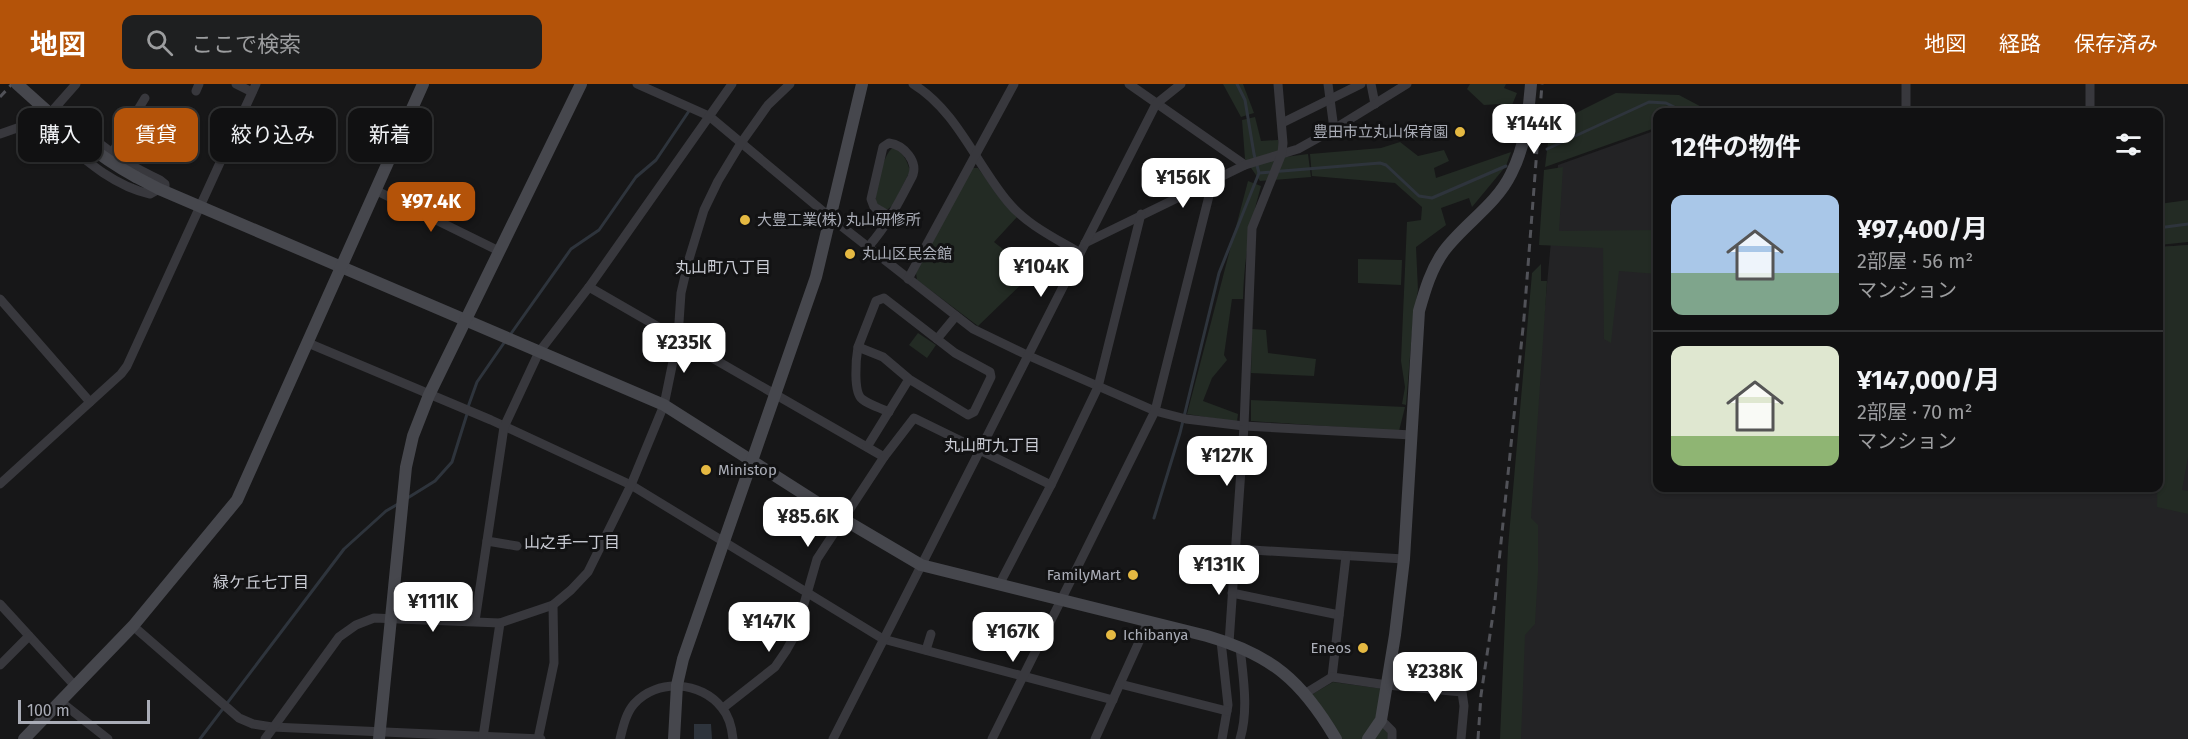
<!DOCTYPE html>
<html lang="ja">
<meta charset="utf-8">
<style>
body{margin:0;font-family:"Fira Sans","Noto Sans JP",sans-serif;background:#1e1f20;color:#f1f3f6;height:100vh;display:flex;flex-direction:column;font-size:22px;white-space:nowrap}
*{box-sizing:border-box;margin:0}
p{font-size:20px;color:#9c9d9f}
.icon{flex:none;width:33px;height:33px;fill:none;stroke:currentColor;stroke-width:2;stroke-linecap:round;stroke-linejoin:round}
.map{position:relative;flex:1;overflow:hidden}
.panel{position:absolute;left:1653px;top:24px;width:510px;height:384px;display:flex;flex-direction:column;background:#111112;border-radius:12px;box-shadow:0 2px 4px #0004,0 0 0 2px #303132}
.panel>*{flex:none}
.top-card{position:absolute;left:18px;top:24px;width:570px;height:54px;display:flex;gap:12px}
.scale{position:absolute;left:18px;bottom:15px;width:132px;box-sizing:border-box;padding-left:6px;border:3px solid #aaadb7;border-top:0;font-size:16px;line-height:21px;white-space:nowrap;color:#aaadb7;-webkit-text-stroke:4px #121213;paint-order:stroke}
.price{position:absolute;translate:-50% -51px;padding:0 14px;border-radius:12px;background:#fff;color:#222;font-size:20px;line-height:39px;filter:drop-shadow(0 2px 3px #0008)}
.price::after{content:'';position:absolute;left:50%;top:36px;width:18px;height:14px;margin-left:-9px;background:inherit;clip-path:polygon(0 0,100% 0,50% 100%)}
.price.current{background:#b45309;color:#fff}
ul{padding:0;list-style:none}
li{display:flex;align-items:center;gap:18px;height:150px;padding:0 18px}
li+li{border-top:2px solid #303132}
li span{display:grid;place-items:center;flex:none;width:168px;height:120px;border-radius:12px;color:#555}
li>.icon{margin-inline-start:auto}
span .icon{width:72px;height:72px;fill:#fffc;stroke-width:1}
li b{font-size:26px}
h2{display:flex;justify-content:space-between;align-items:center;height:72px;padding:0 18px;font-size:26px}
.tag{padding:0 21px;border-radius:12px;background:#111112;box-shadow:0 2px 4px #0004,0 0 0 2px #303132;font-size:21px;line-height:54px}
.tag.current{background:#b45309;color:#fff}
header{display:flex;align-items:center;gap:36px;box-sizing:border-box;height:84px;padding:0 30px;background:#b45309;color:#fff}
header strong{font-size:28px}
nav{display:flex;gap:33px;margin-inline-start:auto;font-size:21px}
.search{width:420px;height:54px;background:#1e1f20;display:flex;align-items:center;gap:15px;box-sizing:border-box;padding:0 21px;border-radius:12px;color:#9c9d9f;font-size:22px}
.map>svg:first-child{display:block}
.built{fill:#232325}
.green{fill:#232b24}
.water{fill:#2e343c}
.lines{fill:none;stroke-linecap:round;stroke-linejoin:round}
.stream{stroke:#2e343c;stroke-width:3}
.street{stroke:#38383d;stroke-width:9}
.secondary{stroke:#46474d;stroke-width:12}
.rail{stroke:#515258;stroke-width:3;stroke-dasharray:8 6;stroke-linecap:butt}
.secondary-bridge{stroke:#46474d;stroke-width:12}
.poi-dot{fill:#e5b942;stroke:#121213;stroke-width:2}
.labels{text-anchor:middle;stroke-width:6;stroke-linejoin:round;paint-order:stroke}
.poi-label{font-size:15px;fill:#aaadb7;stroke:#121213;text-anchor:start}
.neighbourhood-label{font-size:16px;fill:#caccd4;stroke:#121213}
</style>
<header>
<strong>地図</strong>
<div class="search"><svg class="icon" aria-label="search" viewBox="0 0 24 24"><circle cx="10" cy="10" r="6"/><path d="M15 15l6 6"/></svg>ここで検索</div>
<nav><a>地図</a><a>経路</a><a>保存済み</a></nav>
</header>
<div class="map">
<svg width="2188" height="655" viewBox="0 0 2188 655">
<rect width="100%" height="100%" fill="#171718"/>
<polygon class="built" points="1651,48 1657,50 1658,404 2158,404 2159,163 2188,161 2188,655 1505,655 1558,81"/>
<g class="green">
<polygon points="1223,0 1243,0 1254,29 1241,33"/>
<polygon points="1470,0 1506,0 1504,4 1517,9 1510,26 1501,20 1484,21 1467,5"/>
<polygon points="1616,9 1679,11 1711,28 1675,28 1664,25 1670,28 1658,28 1657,44 1655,44 1545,83 1550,42"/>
<polygon points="1255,33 1261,57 1278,56 1285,73 1308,70 1311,93 1260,97 1245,75 1242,36"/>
<polygon points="1400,58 1418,72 1444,66 1449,77 1434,84 1436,94 1511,68 1506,82 1472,123 1469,114 1441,124 1446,141 1416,163 1418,206 1413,236 1406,321 1402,320 1405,303 1401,277 1407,138 1421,136 1422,123 1395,99 1312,92 1310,70 1381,64"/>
<path d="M893,64C903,67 907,77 910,87L893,121L888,125H884L876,119C874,108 883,69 893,64Z"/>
<polygon points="1563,83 1559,147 1657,146 1657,190 1619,187 1611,259 1604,255 1603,164 1539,161 1544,86"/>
<polygon points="972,84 978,84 1005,121 1017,133 994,158 1033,189 978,242 917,196 916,189"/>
<path d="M1248,97L1261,102C1250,140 1244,176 1243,215H1232L1224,271L1227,276L1212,294L1203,317L1238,330L1237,338L1187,330Z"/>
<polygon points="2188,116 2188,158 2159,161 2159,120"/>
<polygon points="2188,161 2188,373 2182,406 2188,407 2188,430 2157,423 2160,288 2158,196 2164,186 2163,177 2159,178 2159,163"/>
<polygon points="1358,175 1402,176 1401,201 1358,199"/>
<polygon points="1541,180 1541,197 1547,197 1531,434 1538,441 1538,488 1535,540 1525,551 1521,655 1500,655 1508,463 1532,189"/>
<polygon points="1252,245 1266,246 1268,269 1316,275 1314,292 1251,289"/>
<polygon points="918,249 936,261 927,274 909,261"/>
<polygon points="1251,316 1405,323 1399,347 1251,337"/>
<polygon points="1333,598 1384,605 1388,655 1340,655 1311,611"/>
</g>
<polygon class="water" points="694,640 711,640 712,655 694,655"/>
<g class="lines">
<g class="stream">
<polyline points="1547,65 1649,18 1666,19 1684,28"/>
<polyline points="1259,89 1380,79 1386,81 1419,112 1432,114 1506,82"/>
<polyline points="2158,144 2188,140"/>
<polyline points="510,251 571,165 599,146 636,93 656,76 689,27"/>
<polyline points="468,323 477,298 506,256"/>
<polyline points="406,415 435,397 452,378 467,330"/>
<polyline points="1154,434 1180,349 1219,189 1259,89 1254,70 1245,16 1237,0"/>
<polyline points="200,655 344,465 386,427 398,420"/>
</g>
<g class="street">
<polyline points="236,0 252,8"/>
<polyline points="637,0 709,32 831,134 973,245 1027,271 1155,327 1186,335 1244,342 1412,351"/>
<path d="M913,0C957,27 976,80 1008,118C1027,141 1055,154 1080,169"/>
<polyline points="1129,0 1245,81"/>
<polyline points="1328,0 1334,45"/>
<polyline points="1371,0 1375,20"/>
<polyline points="1906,0 1906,28"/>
<polyline points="196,7 199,0"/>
<path d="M57,22C78,41 99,61 123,76C134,84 148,90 160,96L165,100V108"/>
<polyline points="53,26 76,0"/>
<polyline points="2090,28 2090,0"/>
<path d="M40,38C73,64 107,101 150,110L159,105"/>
<polyline points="1282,39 1361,0"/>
<polyline points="0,50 43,35"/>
<polyline points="112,69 145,14"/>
<polyline points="375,106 499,167"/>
<polyline points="1085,159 1245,81 1298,65 1334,45 1407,0"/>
<path d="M868,163C887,142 899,118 912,93C919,78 904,61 889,59L883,63L871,115L874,123L891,133"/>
<polyline points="908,195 1014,0"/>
<polyline points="589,203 884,373"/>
<polyline points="0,215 90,318"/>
<polyline points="937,255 956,232"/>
<polyline points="308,259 491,336 631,401 883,555 1113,616"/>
<path d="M858,263C856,274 853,308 862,315C869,321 881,324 889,328"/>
<polyline points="867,363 909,295 968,331 974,328 991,293 990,288 955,269 884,214 876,217 858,263 883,273 909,295"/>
<polyline points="0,400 121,290 127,282 256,0"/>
<polyline points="487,457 517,462"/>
<polyline points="1236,465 1404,475"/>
<polyline points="999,501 1051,401 1098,303 1141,130"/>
<polyline points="1232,509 1339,531"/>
<polyline points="0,520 75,602"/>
<polyline points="475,537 504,343 539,268 589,203 732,0"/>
<polyline points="133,542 239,634 253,640 272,643 541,655"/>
<polyline points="1221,557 1228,621 1222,655"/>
<polyline points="1229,559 1244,342 1252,144 1282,69 1283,59 1278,0"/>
<path d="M1240,563C1243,593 1249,626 1240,655"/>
<polyline points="926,566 931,550"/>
<polyline points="0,581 29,552"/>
<polyline points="1332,593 1346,472"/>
<polyline points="1120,600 1227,627"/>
<polyline points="1306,609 1332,593 1387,601 1462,608 1464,622 1461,655"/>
<polyline points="61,618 108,655"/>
<polyline points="723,624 775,583 786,567 795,551 817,475 884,373 914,334 1051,401"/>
<polyline points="1381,636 1392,647 1392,655"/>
<polyline points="483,653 500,539"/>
<polyline points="265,655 339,553 356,541 374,534 500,539 553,521 571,506 588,488 631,401 664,321 678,253 681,209 689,175 704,126 718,97 741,59 768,21 790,0"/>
<polyline points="538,655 554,579 553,521"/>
<path d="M620,655C623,643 626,629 634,620C657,594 701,597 722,624C729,632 732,645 733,655"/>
<polyline points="833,655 1156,20 1181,0"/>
<polyline points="992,655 1155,327 1213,96"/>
<polyline points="1095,655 1148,538"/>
</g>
<g class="secondary">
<path d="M136,93L159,105L664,321L843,435L921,481L1207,552C1272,571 1302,597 1336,655"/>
<polyline points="24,655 133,542 237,416 423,0"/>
<polyline points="379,655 406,383 413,352 429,311 581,0"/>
<polyline points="674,655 677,601 683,575 816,193 862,0"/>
<path d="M1368,655L1381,636L1395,551L1404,475L1419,227C1425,206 1431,185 1444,167C1464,140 1496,121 1511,90C1526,61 1528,32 1531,0"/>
</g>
<g class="rail">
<polyline points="0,13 12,0"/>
<polyline points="1478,655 1481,611 1495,517 1524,234 1542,0"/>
</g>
<path class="secondary-bridge" d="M17,0C56,35 90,68 136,93"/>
</g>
<g class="poi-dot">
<circle cx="1460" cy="48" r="6"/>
<circle cx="745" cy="136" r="6"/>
<circle cx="850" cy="170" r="6"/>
<circle cx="706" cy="386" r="6"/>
<circle cx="1133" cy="491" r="6"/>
<circle cx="1111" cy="551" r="6"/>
<circle cx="1363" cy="564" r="6"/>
</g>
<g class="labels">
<g class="poi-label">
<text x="1448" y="53" text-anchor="end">豊田市立丸山保育園</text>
<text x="757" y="141">大豊工業(株) 丸山研修所</text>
<text x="862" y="175">丸山区民会館</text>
<text x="718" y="391">Ministop</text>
<text x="1121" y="496" text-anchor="end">FamilyMart</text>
<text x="1123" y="556">Ichibanya</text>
<text x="1351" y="569" text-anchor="end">Eneos</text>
</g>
<g class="neighbourhood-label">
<text x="723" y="189">丸山町八丁目</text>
<text x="992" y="367">丸山町九丁目</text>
<text x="572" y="464">山之手一丁目</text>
<text x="261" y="504">緑ケ丘七丁目</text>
</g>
</g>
</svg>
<div class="scale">100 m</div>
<b class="price" style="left:1534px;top:71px">¥144K</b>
<b class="price" style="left:1183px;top:125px">¥156K</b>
<b class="price current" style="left:431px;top:149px">¥97.4K</b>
<b class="price" style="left:1041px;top:214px">¥104K</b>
<b class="price" style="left:684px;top:290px">¥235K</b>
<b class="price" style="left:1227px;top:403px">¥127K</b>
<b class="price" style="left:808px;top:464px">¥85.6K</b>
<b class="price" style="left:1219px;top:512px">¥131K</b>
<b class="price" style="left:433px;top:549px">¥111K</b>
<b class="price" style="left:769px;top:569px">¥147K</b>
<b class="price" style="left:1013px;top:579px">¥167K</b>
<b class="price" style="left:1435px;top:619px">¥238K</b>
<div class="top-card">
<a class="tag">購入</a>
<a class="tag current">賃貸</a>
<a class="tag">絞り込み</a>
<a class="tag">新着</a>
</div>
<section class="panel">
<h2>12件の物件<svg class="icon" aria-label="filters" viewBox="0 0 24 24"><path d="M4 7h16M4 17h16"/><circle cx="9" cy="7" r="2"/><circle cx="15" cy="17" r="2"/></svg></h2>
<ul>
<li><span style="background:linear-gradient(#a9c7e8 65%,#7fa58c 0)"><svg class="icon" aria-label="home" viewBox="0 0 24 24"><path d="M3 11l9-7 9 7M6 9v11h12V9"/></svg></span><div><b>¥97,400/月</b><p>2部屋 · 56 m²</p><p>マンション</p></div></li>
<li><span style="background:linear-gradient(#dfe7d0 75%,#8fb573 0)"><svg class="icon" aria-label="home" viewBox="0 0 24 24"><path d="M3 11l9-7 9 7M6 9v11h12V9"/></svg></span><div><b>¥147,000/月</b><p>2部屋 · 70 m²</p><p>マンション</p></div></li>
</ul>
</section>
</div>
